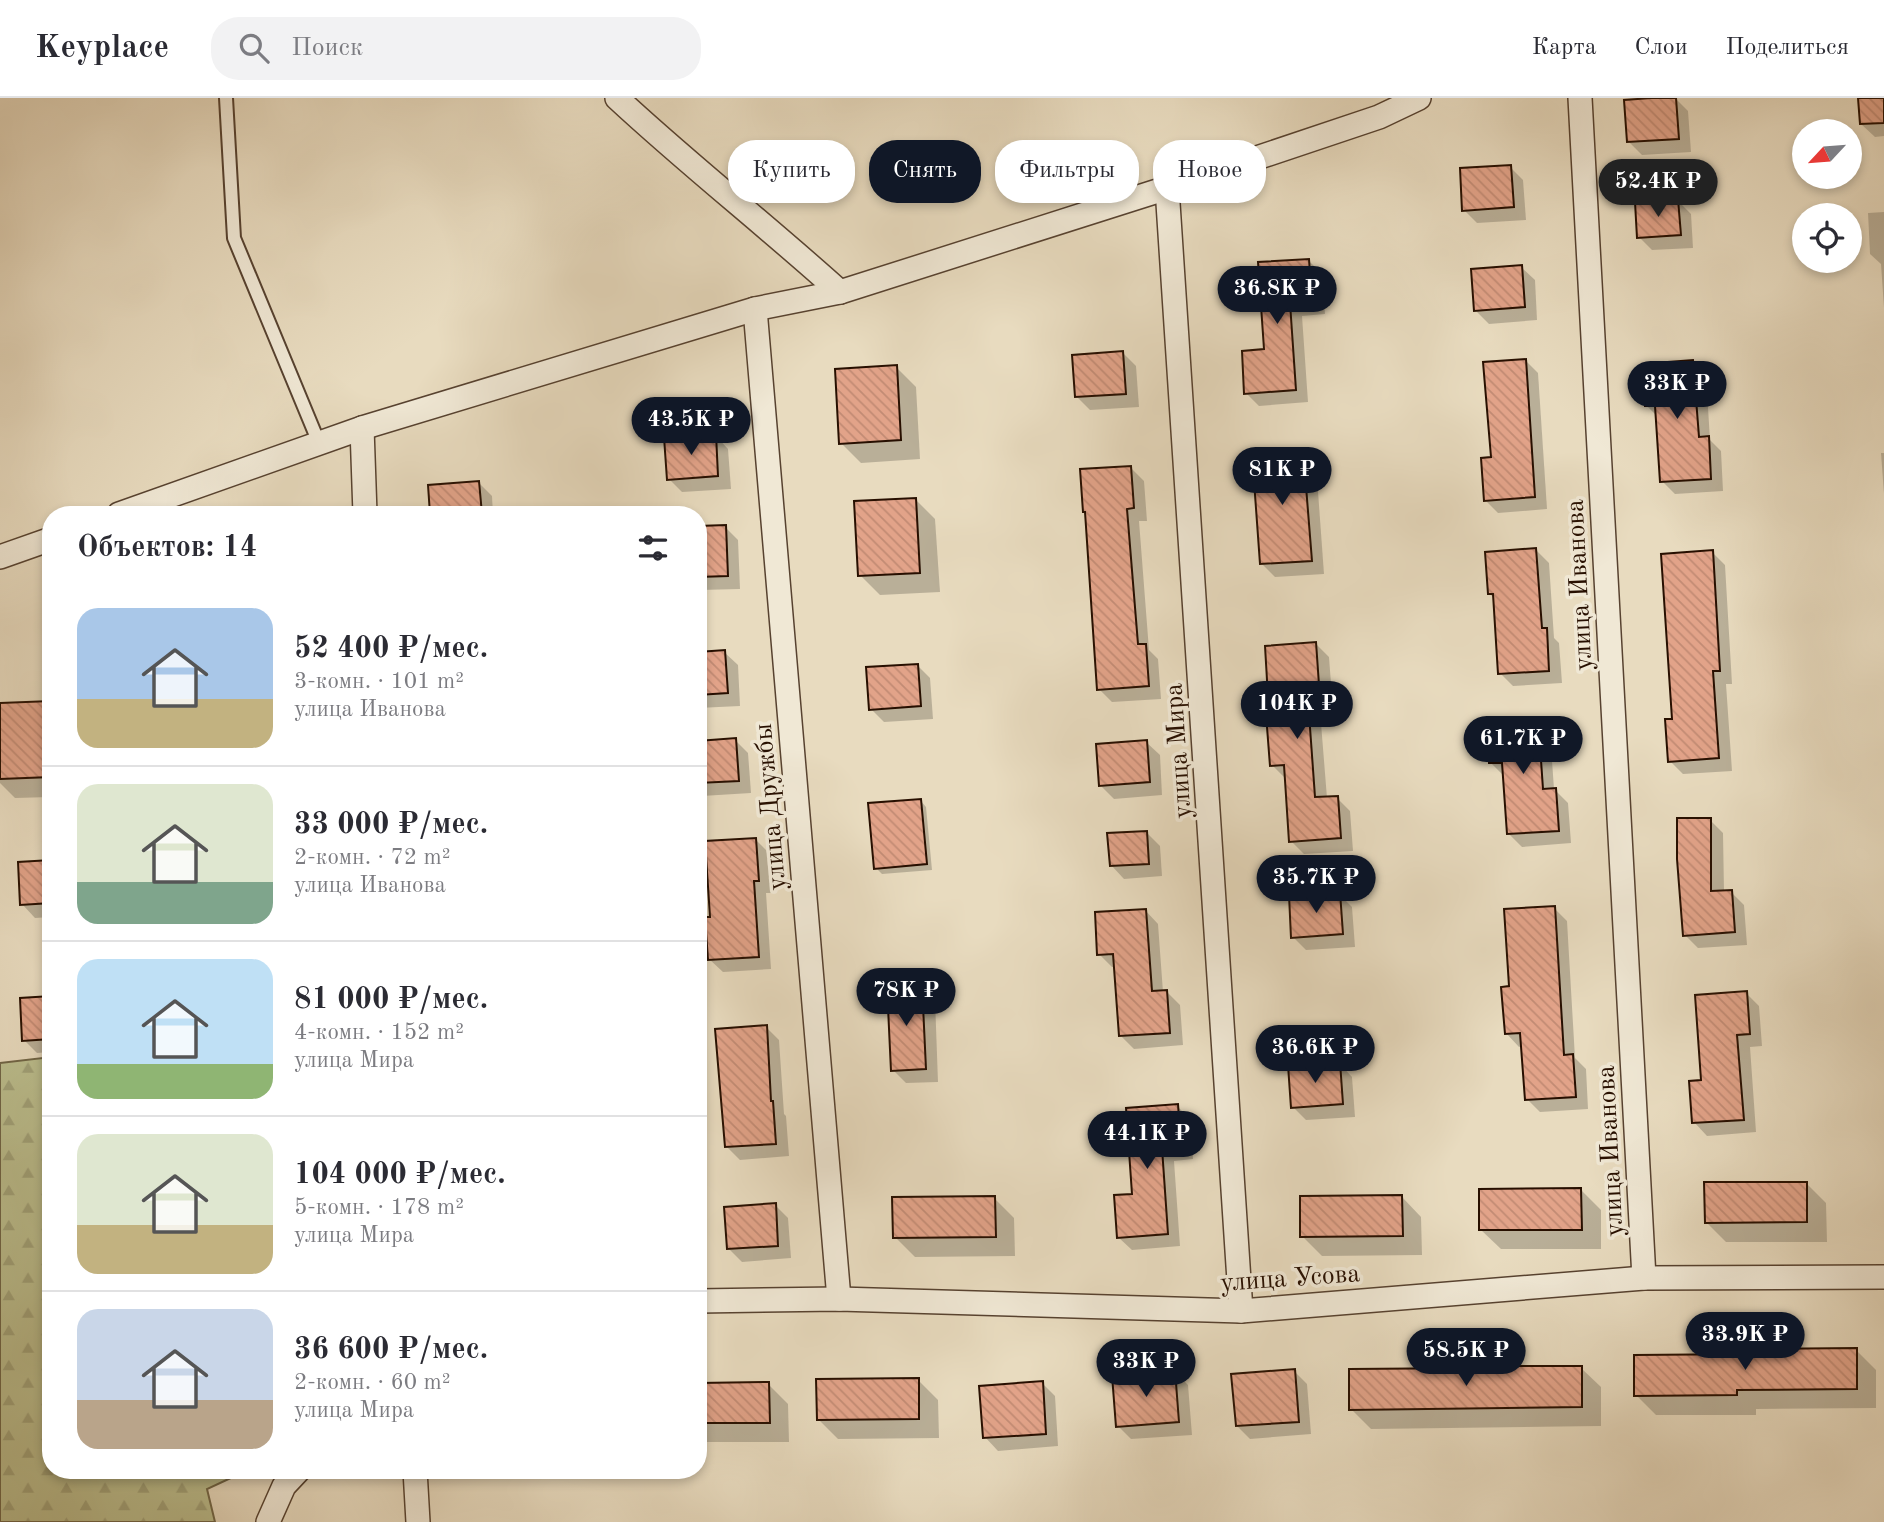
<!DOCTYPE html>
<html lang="ru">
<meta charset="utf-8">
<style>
body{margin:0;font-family:"Old Standard TT",serif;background:#f2f2f3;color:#2b2b33;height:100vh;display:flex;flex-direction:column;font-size:26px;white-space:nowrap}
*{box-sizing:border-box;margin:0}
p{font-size:23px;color:#7c7c81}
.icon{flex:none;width:38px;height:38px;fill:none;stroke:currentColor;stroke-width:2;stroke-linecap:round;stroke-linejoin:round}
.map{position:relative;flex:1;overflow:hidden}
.sheet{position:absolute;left:42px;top:408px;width:665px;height:973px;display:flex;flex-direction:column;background:#fff;border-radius:28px;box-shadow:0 4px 10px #0003}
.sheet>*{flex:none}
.hud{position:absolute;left:728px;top:42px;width:665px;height:63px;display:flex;gap:14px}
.needle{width:46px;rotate:244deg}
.fabs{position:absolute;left:1792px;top:21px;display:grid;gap:14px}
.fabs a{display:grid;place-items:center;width:70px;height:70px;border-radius:50%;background:#fff;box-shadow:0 4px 10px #0003;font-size:35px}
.price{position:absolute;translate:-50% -60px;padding:0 16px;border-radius:24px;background:#111827;color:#fff;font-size:23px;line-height:46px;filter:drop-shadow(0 2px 4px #0008)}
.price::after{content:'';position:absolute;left:50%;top:42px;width:21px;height:16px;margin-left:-10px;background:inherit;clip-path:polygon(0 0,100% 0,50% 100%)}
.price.current{background:#222;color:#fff}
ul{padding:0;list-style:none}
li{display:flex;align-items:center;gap:21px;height:175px;padding:0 35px}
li+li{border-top:2px solid #e1e1e2}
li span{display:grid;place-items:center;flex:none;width:196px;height:140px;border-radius:21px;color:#555}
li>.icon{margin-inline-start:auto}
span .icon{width:84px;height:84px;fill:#fffc;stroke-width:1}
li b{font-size:30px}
h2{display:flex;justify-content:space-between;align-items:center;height:84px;padding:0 35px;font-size:30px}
.pill{padding:0 24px;border-radius:28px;background:#fff;box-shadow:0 4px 10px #0003;font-size:24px;line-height:63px}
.pill.current{background:#111827;color:#fff}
header{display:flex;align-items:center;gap:42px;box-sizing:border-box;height:98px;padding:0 35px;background:#fff;border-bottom:2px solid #e1e1e2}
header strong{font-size:33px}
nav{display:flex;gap:38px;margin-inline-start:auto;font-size:24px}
.search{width:490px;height:63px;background:#f2f2f3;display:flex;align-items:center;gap:18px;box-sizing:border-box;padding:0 24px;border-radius:28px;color:#7c7c81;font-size:26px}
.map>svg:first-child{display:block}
.forest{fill:url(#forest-firs);stroke:#716647;stroke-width:2}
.shadow{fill:#0003}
.building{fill:url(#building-back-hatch);stroke:#270f00;stroke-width:2}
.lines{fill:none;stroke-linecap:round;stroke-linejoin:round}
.lane-casing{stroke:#574230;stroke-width:16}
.street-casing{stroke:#574230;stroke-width:26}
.lane{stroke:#f0e8d5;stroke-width:12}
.street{stroke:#f0e8d5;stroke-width:23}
.labels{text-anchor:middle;stroke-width:7;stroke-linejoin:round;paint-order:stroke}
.street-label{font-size:26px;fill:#270f00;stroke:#f0e8d5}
</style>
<header>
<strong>Keyplace</strong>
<div class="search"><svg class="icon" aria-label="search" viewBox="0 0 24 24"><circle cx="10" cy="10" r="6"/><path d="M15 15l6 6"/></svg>Поиск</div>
<nav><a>Карта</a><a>Слои</a><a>Поделиться</a></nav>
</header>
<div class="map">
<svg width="1884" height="1424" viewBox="0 0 1884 1424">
<defs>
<pattern id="forest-firs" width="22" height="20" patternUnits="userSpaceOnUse" patternTransform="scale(1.75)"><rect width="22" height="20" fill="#bbbe8e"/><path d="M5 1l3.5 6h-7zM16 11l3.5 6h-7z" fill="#a1a279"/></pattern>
<pattern id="building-back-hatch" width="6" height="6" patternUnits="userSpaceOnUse" patternTransform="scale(1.75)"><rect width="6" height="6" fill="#e2a389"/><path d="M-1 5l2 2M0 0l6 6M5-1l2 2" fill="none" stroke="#c28b74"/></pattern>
</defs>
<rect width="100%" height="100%" fill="#e8dbbf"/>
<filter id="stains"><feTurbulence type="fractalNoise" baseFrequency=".00286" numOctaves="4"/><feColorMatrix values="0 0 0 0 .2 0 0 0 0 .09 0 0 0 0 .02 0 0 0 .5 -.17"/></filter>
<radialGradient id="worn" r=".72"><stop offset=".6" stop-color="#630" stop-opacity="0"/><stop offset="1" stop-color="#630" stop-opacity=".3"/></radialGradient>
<polygon class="forest" points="51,959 51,1372 248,1372 207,1391 215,1424 0,1424 0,965"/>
<g class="shadow">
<polygon points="1675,0 1688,13 1691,54 1642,57 1629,44"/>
<polygon points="1860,0 1884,0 1884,38 1875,39 1861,26"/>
<polygon points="1510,69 1523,82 1526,122 1477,125 1464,112"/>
<polygon points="1678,103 1691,116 1693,150 1652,152 1639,139"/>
<polygon points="1884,114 1884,210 1881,166 1870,156 1868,115"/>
<polygon points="1309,163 1322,176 1325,216 1302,218 1308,304 1259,308 1246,295"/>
<polygon points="1521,169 1535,182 1537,222 1489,226 1475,212"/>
<polygon points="1123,255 1136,268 1139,309 1090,312 1077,299"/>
<polygon points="1525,262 1538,275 1547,411 1498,415 1485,402"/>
<polygon points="1693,264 1706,277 1710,342 1721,353 1723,393 1675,396 1662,383 1657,318 1647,308"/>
<polygon points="896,269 916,289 920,361 861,365 841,345"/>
<polygon points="715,337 728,351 731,391 682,394 669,381"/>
<polygon points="1303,353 1316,366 1324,476 1275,479 1262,466"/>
<polygon points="1881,355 1884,355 1884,396"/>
<polygon points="1131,370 1144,383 1147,423 1139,423 1149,552 1158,561 1161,601 1112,604 1099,591"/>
<polygon points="479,385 492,398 493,416 432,416 430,389"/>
<polygon points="915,401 935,421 940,494 880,497 860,477"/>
<polygon points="698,429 725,429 738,442 740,491 700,492 698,490"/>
<polygon points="1536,452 1549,465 1554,540 1559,545 1562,585 1513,588 1500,575 1495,501 1490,496"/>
<polygon points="1712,454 1725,467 1732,586 1726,586 1732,673 1683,676 1670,663 1674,622"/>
<polygon points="1316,546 1329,559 1332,599 1319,600 1327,700 1337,700 1350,713 1353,753 1304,756 1291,743 1285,680 1272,667"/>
<polygon points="724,554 738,567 740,608 698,610 698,556"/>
<polygon points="917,567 930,580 933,621 884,624 871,611"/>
<polygon points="51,605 51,699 15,700 0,685 0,606"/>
<polygon points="1537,621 1550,634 1554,691 1568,705 1571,745 1522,749 1509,736 1505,679 1491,665"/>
<polygon points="735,642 748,655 751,695 702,698 698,695 698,644"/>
<polygon points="1146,644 1160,657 1162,697 1114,701 1100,687"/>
<polygon points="920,702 926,709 932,772 882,776 876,770"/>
<polygon points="1710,722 1723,735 1724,794 1731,794 1744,807 1747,847 1698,850 1685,837"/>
<polygon points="1146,734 1160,748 1162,778 1124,781 1111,767"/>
<polygon points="756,742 769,755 771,795 766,795 771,871 723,874 709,861 712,821"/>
<polygon points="51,764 51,819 35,820 22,806"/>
<polygon points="1339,796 1352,809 1355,849 1306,852 1293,839"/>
<polygon points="1554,810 1567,823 1575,960 1586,971 1588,1011 1540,1014 1527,1001 1523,948 1519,949 1506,935 1511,890"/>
<polygon points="1145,812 1158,826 1163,894 1167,894 1180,907 1183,947 1134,951 1121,938 1116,869 1112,869 1099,856"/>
<polygon points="921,888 935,901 938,984 906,985 893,972"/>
<polygon points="1746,895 1759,908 1762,948 1750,949 1756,1034 1707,1038 1694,1024 1703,983"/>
<polygon points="51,900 51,954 37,955 24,942"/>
<polygon points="766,929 779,942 784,1016 786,1018 789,1058 740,1062 727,1049"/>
<polygon points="1339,965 1352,979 1355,1019 1306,1022 1293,1009"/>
<polygon points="1177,1008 1190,1021 1193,1061 1174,1063 1180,1148 1132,1152 1118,1139 1134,1097"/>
<polygon points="1806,1085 1826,1105 1827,1144 1726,1144 1706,1124"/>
<polygon points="1581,1092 1601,1112 1601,1151 1501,1151 1481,1132"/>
<polygon points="1402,1099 1421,1119 1422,1157 1322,1158 1302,1138"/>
<polygon points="994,1100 1014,1120 1015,1158 915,1159 895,1139"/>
<polygon points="775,1107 788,1120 791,1160 742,1164 729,1151"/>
<polygon points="1856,1252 1876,1272 1876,1310 1756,1311 1756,1317 1656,1317 1636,1297 1756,1258"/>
<polygon points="1581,1270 1601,1289 1601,1328 1371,1331 1351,1311"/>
<polygon points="1294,1273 1307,1286 1311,1336 1250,1341 1237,1328"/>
<polygon points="1175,1274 1188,1287 1192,1337 1131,1341 1118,1328"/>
<polygon points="918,1282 938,1302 939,1340 838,1341 818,1321"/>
<polygon points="1042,1285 1055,1298 1058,1348 998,1353 985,1339"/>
<polygon points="698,1286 768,1286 788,1306 789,1344 698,1344"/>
</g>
<g class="building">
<polygon points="1651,0 1676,0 1679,41 1627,44 1624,2"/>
<polygon points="1858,0 1884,0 1884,25 1860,26"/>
<polygon points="1511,67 1514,109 1462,113 1460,70"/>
<polygon points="1678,101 1681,137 1637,140 1635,104"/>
<polygon points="1309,161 1312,204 1290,205 1296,292 1244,296 1242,253 1264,251 1258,164"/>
<polygon points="1522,167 1525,209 1474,213 1471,171"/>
<polygon points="1123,253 1126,296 1075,299 1072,257"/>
<polygon points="1526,261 1535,399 1484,403 1481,360 1491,359 1483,264"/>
<polygon points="1693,262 1699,339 1709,338 1711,381 1660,384 1655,308 1645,308 1642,266"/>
<polygon points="897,267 901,342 839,346 835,271"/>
<polygon points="716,336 718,378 667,382 664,339"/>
<polygon points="1303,351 1312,463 1260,466 1252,355"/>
<polygon points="1131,368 1134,410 1127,411 1138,546 1146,546 1149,588 1097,592 1085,414 1083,414 1080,371"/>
<polygon points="479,383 482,416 430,416 428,387"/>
<polygon points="916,400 920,475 858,478 854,403"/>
<polygon points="726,427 728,478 698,479 698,428"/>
<polygon points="1536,450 1542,530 1547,530 1549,573 1498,576 1493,496 1488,496 1485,454"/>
<polygon points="1713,452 1720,573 1713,573 1719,660 1668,664 1665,621 1672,621 1661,456"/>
<polygon points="1316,544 1319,587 1307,588 1315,699 1338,698 1341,740 1289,744 1284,667 1270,668 1266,616 1269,616 1265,548"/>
<polygon points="725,552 728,595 698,597 698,554"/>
<polygon points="918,566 921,608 869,612 866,569"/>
<polygon points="51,603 51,679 0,681 0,605"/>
<polygon points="1538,619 1543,691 1556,690 1559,733 1507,736 1502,665 1489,665 1487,623"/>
<polygon points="736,640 739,683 698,685 698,643"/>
<polygon points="1147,642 1150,684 1099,688 1096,646"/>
<polygon points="921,701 927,766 874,771 868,705"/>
<polygon points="1677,720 1711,720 1711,793 1732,792 1735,834 1683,838 1677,761"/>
<polygon points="1147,733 1149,766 1110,768 1107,735"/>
<polygon points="756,740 759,783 754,783 759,859 708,862 705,819 710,819 705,743"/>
<polygon points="51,762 51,805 20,807 18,764"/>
<polygon points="1340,794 1343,836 1291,840 1289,797"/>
<polygon points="1555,808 1564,957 1573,956 1576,999 1525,1002 1520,935 1505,936 1501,889 1509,888 1504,811"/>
<polygon points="1146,811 1152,893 1167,892 1170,935 1119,938 1113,856 1097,857 1095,814"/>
<polygon points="922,886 926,971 891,973 887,888"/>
<polygon points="1747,893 1750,936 1737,937 1744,1022 1692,1025 1689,983 1701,982 1695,897"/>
<polygon points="51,898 51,941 22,943 20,900"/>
<polygon points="767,927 771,1003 773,1003 776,1046 725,1049 715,931"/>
<polygon points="1340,964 1343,1006 1291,1010 1288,967"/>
<polygon points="1178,1006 1181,1049 1162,1050 1168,1136 1117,1140 1114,1097 1132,1096 1126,1010"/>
<polygon points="1704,1084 1807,1084 1807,1124 1705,1125"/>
<polygon points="1581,1090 1582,1132 1479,1132 1479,1091"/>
<polygon points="1402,1097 1403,1138 1300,1139 1300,1098"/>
<polygon points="995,1098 996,1139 893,1140 892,1099"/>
<polygon points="776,1105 778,1148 727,1151 724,1109"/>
<polygon points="1857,1250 1857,1291 1737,1292 1737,1297 1634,1298 1634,1257 1754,1256 1754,1251"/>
<polygon points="1479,1268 1582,1268 1582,1309 1349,1312 1349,1271 1479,1270"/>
<polygon points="1295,1271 1299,1324 1236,1328 1231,1276"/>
<polygon points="1175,1272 1179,1324 1116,1329 1112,1277"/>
<polygon points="919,1280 919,1321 817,1322 816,1281"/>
<polygon points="1043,1283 1046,1336 983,1340 979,1288"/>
<polygon points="769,1284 770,1325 698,1325 698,1285"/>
</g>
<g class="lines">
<defs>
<polyline id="lane" points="226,0 234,140 319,345"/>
<g id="street">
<path d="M617,0C689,67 767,128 840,194"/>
<polyline points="1580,0 1644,1180"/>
<polyline points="1167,90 1241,1213"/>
<polyline points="755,211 839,1201"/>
<polyline points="362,330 365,416"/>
<polyline points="119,416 362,330 755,211 840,194 1167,90 1379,19 1419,0"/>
<polyline points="0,459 51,441"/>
<polyline points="698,1203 839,1201 1241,1213 1644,1180 1884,1179"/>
<polyline points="415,1372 418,1424"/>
<polyline points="268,1424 284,1388 299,1372"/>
</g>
</defs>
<use href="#lane" class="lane-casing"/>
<use href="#street" class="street-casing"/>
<use href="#lane" class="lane"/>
<use href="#street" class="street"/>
</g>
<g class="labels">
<g class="street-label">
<text transform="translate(1578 487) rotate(-93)" y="9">улица Иванова</text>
<text transform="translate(1177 653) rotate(-94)" y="9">улица Мира</text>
<text transform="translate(769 709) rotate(-95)" y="9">улица Дружбы</text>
<text transform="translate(1609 1053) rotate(-93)" y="9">улица Иванова</text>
<text transform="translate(1290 1179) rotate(-4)" y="9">улица Усова</text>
</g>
</g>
<rect width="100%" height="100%" filter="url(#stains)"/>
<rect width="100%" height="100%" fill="url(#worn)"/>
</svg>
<div class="fabs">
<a><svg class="needle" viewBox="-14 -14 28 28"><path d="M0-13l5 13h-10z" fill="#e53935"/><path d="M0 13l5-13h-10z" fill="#7c7c81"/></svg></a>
<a><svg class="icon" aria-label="locate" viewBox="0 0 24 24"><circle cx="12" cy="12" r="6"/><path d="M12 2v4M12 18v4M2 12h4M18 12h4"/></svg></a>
</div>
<b class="price current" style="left:1658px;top:121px">52.4K ₽</b>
<b class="price" style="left:1277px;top:228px">36.8K ₽</b>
<b class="price" style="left:1677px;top:323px">33K ₽</b>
<b class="price" style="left:691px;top:359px">43.5K ₽</b>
<b class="price" style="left:1282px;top:409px">81K ₽</b>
<b class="price" style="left:1297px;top:643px">104K ₽</b>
<b class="price" style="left:1523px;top:678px">61.7K ₽</b>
<b class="price" style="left:1316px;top:817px">35.7K ₽</b>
<b class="price" style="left:906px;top:930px">78K ₽</b>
<b class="price" style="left:1315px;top:987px">36.6K ₽</b>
<b class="price" style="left:1147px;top:1073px">44.1K ₽</b>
<b class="price" style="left:1745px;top:1274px">33.9K ₽</b>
<b class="price" style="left:1466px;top:1290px">58.5K ₽</b>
<b class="price" style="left:1146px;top:1301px">33K ₽</b>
<div class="hud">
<a class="pill">Купить</a>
<a class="pill current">Снять</a>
<a class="pill">Фильтры</a>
<a class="pill">Новое</a>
</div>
<section class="sheet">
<h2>Объектов: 14<svg class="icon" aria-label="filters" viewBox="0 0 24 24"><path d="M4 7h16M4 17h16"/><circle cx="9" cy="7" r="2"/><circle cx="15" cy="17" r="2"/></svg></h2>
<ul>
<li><span style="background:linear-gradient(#a9c7e8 65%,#c2b280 0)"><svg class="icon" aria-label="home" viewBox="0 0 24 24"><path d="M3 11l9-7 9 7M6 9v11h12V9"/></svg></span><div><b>52 400 ₽/мес.</b><p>3-комн. · 101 m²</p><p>улица Иванова</p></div></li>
<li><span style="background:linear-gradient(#dfe7d0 70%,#7fa58c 0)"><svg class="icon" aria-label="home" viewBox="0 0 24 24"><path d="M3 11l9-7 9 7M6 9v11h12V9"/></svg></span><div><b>33 000 ₽/мес.</b><p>2-комн. · 72 m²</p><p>улица Иванова</p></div></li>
<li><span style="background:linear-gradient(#bfe0f5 75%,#8fb573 0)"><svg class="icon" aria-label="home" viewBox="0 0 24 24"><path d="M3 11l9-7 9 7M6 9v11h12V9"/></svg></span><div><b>81 000 ₽/мес.</b><p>4-комн. · 152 m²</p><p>улица Мира</p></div></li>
<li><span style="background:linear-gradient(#dfe7d0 65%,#c2b280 0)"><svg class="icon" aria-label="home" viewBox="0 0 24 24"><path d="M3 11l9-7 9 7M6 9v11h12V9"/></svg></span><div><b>104 000 ₽/мес.</b><p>5-комн. · 178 m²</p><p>улица Мира</p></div></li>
<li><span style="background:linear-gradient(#c9d6e8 65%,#b9a48a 0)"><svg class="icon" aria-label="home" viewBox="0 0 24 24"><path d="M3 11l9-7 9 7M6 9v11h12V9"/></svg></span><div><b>36 600 ₽/мес.</b><p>2-комн. · 60 m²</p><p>улица Мира</p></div></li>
</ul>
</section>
</div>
